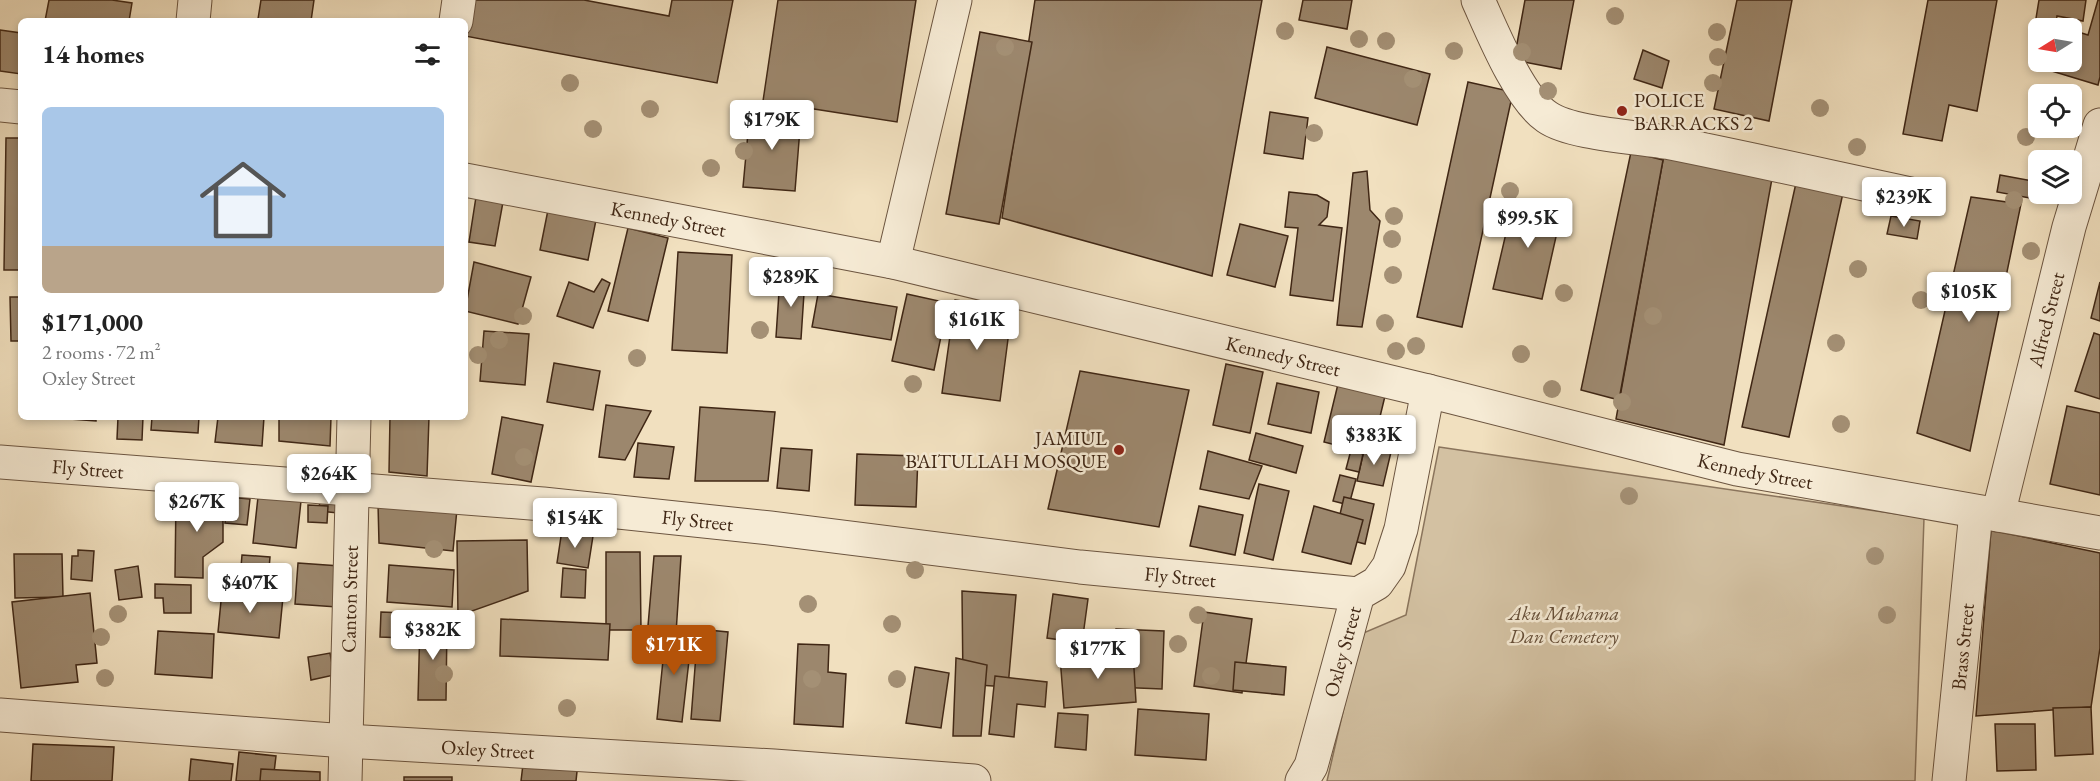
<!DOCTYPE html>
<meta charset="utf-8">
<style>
body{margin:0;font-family:"EB Garamond",serif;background:#f6f6f6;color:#222;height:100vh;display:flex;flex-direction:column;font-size:22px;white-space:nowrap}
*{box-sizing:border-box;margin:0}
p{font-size:20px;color:#767676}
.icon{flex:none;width:33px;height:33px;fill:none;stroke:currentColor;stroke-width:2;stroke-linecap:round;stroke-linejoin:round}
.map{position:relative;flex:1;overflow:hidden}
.sheet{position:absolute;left:18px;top:18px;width:450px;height:402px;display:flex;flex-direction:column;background:#fff;border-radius:9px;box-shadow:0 3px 9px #0003}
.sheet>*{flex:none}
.needle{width:39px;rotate:259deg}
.buttons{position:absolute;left:2028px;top:18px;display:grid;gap:12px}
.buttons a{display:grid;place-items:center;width:54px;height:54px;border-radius:9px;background:#fff;box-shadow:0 3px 9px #0003;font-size:30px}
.price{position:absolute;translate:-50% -51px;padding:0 14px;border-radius:6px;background:#fff;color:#222;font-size:20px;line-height:39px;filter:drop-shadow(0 2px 3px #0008)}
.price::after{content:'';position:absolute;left:50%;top:36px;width:18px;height:14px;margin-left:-9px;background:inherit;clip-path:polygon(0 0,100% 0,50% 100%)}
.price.selected{background:#b45309;color:#fff}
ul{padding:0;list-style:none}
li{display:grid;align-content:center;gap:12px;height:318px;padding:0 24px}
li+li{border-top:2px solid #e0e0e0}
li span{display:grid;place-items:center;height:186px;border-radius:9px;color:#555}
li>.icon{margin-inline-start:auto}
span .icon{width:108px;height:108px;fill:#fffc;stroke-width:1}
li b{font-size:26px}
h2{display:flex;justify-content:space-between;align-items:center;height:72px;padding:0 24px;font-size:26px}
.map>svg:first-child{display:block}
.green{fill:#d3c1a2;stroke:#8a745c;stroke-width:1.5}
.building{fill:#9c876d;stroke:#402715;stroke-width:1.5}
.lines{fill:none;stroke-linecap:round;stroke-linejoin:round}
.minor-casing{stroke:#6c5540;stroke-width:35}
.minor{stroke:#f6ebd5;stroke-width:33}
.tree{fill:#a49075}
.poi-dot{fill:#8f2418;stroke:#f6ebd5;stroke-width:2}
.labels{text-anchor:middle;stroke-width:5;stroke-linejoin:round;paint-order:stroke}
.poi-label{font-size:20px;fill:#402715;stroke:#f6ebd5;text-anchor:start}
.street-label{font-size:20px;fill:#402715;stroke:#f6ebd5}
.park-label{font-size:20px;font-style:italic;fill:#654e38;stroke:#f6ebd5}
</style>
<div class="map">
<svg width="2100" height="781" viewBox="0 0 2100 781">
<rect width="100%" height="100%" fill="#f1e0bf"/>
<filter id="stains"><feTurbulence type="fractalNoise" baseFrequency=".00333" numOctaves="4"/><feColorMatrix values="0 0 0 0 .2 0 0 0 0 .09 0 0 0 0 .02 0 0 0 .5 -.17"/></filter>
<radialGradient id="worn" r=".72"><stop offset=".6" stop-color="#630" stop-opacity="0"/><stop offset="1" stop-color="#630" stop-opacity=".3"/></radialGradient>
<polygon class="green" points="1439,447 1924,518 1915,781 1327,781 1361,634 1406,615"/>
<g class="building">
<polygon points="49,0 112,0 132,3 129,21 45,21"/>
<polygon points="261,0 314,0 311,21 276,21 258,19"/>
<polygon points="469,0 584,0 669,16 672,0 733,0 717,83 465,36 465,23"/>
<polygon points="778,0 916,0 897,122 763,101"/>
<polygon points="1035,0 1262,0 1212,276 1002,218"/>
<polygon points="1303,0 1352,0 1347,29 1299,20"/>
<polygon points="1525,0 1574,0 1561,69 1514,60"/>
<polygon points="1737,0 1792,0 1769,121 1714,109"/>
<polygon points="1928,0 1997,0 1977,111 1949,105 1942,141 1903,134"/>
<polygon points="2039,0 2086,0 2083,21 2057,16 2055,28 2038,28 2038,44 2032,43"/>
<polygon points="2098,0 2100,0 2100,77 2098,85 2045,69 2047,62 2072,62 2072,30 2088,35"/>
<polygon points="0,30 21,33 21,74 0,71"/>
<polygon points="980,32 1032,42 999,224 946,214"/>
<polygon points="1327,47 1430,74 1417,125 1315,98"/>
<polygon points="1643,50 1669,61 1662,88 1634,79"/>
<polygon points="1468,82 1513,92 1462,327 1417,317"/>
<polygon points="750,111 801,116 795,191 743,187"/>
<polygon points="1270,112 1308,118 1303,159 1264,153"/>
<polygon points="6,138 21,138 21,270 4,270"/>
<polygon points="1665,149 1773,173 1724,445 1616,419"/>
<polygon points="1631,152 1663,160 1619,400 1581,390"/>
<polygon points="1367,171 1370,210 1380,221 1362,327 1337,325 1353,173"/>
<polygon points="2000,175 2038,182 2035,199 1997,192"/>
<polygon points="1796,183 1843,193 1789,437 1742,427"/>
<polygon points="1289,192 1317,195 1329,202 1327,217 1319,225 1342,228 1333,301 1290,295 1298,228 1285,227"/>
<polygon points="476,197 503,202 495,246 469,242"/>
<polygon points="1971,197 2021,204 1970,451 1917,433"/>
<polygon points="1514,199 1562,210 1542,299 1493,289"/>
<polygon points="548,210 596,220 588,260 540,250"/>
<polygon points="1891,216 1920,221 1917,239 1887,234"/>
<polygon points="1240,224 1288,236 1275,287 1227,275"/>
<polygon points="628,228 668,238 648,321 608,311"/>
<polygon points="678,252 732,255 727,353 672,350"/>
<polygon points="474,262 531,277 518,324 465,311"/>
<polygon points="780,277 805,278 801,339 776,337"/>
<polygon points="602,279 610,283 593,328 557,316 569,282 594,292"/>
<polygon points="2100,282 2100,321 2091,318"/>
<polygon points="818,294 897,307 891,340 812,327"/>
<polygon points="907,294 948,303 934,370 892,361"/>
<polygon points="10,297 21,297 21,341 11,341"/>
<polygon points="955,300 1012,308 1000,401 942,393"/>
<polygon points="484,331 529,334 525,385 480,381"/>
<polygon points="2094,333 2100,335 2100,399 2075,391"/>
<polygon points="554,363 600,371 593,410 547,402"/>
<polygon points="1226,364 1263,372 1250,433 1213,425"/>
<polygon points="1080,371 1189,390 1159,527 1048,509"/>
<polygon points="1277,383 1319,392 1311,433 1268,424"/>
<polygon points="1338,384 1385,396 1371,454 1324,442"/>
<polygon points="606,405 651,411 625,460 599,457"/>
<polygon points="2067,406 2100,413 2100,495 2050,484"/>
<polygon points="700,407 775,412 768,481 695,481"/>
<polygon points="42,417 96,417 96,421"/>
<polygon points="118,417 143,417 142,440 117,439"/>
<polygon points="152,417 199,417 198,433 151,430"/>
<polygon points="218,417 264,417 262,446 215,442"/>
<polygon points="279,417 331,417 330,446 279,441"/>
<polygon points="390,417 429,417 427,476 389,472"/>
<polygon points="502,417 543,425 531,482 492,474"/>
<polygon points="1256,433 1303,446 1296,473 1249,460"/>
<polygon points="638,443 674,447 669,479 634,477"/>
<polygon points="1365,446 1391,452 1383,486 1357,481"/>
<polygon points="781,448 812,450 809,491 777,488"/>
<polygon points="1351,450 1363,454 1359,472 1346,469"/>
<polygon points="1208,451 1262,466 1249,499 1200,489"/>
<polygon points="857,454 918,456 916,507 855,505"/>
<polygon points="1340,475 1356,479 1349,505 1333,501"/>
<polygon points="1259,484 1289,491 1273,560 1244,553"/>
<polygon points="176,497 223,498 223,542 203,557 203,578 175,577"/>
<polygon points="227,497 250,499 247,525 225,523"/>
<polygon points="258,497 301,501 296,548 253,543"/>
<polygon points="1344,497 1374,504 1365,544 1335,536"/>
<polygon points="320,498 339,499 338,513 319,511"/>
<polygon points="378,504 457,509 453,551 379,543"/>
<polygon points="308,505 328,506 327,523 308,522"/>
<polygon points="1199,506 1243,515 1235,555 1190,546"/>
<polygon points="1314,506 1363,520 1351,564 1302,552"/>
<polygon points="562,530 593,536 588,568 557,563"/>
<polygon points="1991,530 2100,553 2100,648 2091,707 1976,716"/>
<polygon points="527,540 528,591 458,616 457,541"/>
<polygon points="78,550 94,551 92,581 71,579 72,556 78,556"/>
<polygon points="606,552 640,552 641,630 606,630"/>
<polygon points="14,554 62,554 63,597 15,598"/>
<polygon points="242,555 270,557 268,581 240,579"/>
<polygon points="654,556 681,556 675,649 646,649"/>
<polygon points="298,563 340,566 337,607 295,604"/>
<polygon points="389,565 454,570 452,607 387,602"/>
<polygon points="138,566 142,597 119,600 115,570"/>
<polygon points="563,568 586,570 585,598 561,597"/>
<polygon points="155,584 191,585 191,613 164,613 163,598 155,598"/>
<polygon points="222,591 283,597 279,638 218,632"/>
<polygon points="962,591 1016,595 1008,687 963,684"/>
<polygon points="90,593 97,663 76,665 78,682 21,688 12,602"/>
<polygon points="1053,594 1088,599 1082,643 1047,638"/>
<polygon points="381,612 405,613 405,638 380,637"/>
<polygon points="1204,612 1252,619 1242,693 1194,686"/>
<polygon points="501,619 610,624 608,660 500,656"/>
<polygon points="420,622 447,623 446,700 418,700"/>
<polygon points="698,629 728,632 720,721 691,719"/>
<polygon points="1116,629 1164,631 1162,689 1114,687"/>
<polygon points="158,631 214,634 212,678 155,674"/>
<polygon points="666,631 692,634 682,722 657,719"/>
<polygon points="798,644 829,645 828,672 846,674 843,727 794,724"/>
<polygon points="1133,652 1136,702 1064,708 1060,657"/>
<polygon points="330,653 334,675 311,680 308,657"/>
<polygon points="956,658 987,665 981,736 953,736"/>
<polygon points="1235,662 1286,667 1284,695 1233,690"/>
<polygon points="915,667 949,673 941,728 906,723"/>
<polygon points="995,676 1047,682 1045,707 1017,704 1014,737 989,734"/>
<polygon points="2091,707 2093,754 2055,756 2053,708"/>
<polygon points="1138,709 1209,714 1206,760 1135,755"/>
<polygon points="1058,713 1088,715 1086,750 1055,747"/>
<polygon points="1995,724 2035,724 2036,770 1997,771"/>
<polygon points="33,744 114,747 112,781 31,781"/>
<polygon points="239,752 276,756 273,781 236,781"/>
<polygon points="524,756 578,762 576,781 521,781"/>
<polygon points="191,759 233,764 231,781 189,781"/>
<polygon points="261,769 320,772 320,781 260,781"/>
<rect x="404" y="777" width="48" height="4"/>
</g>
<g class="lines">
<defs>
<g id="minor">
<path d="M1478,0C1492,31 1519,98 1547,117C1571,134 1639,137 1671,143C1751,159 1831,177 1911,194"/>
<polyline points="193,21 195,0"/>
<polyline points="456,21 459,0"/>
<polyline points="0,105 21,107"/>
<path id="s1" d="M465,180L893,262L1428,391L1737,469L2100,533"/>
<polyline points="893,262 955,0"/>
<path id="s2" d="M0,462L543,504L770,528L1080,567L1358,594"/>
<path id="s3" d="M1998,515L2069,227L2100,125"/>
<path id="s4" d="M0,715L346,741L774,766L974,781"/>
<path id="s5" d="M345,781L354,417"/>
<path id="s6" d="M1302,781L1311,766L1358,594L1377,583L1389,566L1401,529L1428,391"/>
<path id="s7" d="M1949,781L1976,512"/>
</g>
</defs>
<use href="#minor" class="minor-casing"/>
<use href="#minor" class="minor"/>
</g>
<g class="tree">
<circle cx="1615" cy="16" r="9"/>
<circle cx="1285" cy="31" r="9"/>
<circle cx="1717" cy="32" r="9"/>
<circle cx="1359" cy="39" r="9"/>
<circle cx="1386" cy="41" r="9"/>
<circle cx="1005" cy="47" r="9"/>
<circle cx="1454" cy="51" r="9"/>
<circle cx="1522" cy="52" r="9"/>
<circle cx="1718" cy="57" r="9"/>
<circle cx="1413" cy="79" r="9"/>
<circle cx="570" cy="83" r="9"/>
<circle cx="1713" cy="83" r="9"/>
<circle cx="1548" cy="91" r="9"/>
<circle cx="1820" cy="108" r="9"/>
<circle cx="650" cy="109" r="9"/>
<circle cx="593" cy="129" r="9"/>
<circle cx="1314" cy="133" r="9"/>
<circle cx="2026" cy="137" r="9"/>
<circle cx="1857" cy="147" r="9"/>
<circle cx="744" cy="151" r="9"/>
<circle cx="711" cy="168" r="9"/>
<circle cx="1510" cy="191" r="9"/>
<circle cx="2014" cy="200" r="9"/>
<circle cx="1394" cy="216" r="9"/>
<circle cx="1392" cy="239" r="9"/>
<circle cx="2031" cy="251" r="9"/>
<circle cx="1858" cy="269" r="9"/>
<circle cx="1393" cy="275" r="9"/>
<circle cx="1564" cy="293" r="9"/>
<circle cx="1921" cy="300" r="9"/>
<circle cx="523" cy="316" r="9"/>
<circle cx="1653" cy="316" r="9"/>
<circle cx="1385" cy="323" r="9"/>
<circle cx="760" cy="330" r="9"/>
<circle cx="499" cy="340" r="9"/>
<circle cx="1836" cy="343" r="9"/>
<circle cx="1416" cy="346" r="9"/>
<circle cx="1396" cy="351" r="9"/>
<circle cx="1521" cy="354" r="9"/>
<circle cx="478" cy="355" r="9"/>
<circle cx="637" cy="358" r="9"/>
<circle cx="913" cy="384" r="9"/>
<circle cx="1552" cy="389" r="9"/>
<circle cx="1622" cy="402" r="9"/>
<circle cx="1841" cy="424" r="9"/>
<circle cx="524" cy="457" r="9"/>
<circle cx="1629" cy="496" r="9"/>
<circle cx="434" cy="549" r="9"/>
<circle cx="1875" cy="556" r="9"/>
<circle cx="915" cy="570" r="9"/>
<circle cx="808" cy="604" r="9"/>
<circle cx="118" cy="614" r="9"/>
<circle cx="1198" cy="615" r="9"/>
<circle cx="1887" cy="615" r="9"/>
<circle cx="892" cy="624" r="9"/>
<circle cx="101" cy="637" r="9"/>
<circle cx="1178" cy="644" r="9"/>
<circle cx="444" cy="674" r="9"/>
<circle cx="1211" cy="676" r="9"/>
<circle cx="105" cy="678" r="9"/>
<circle cx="812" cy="679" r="9"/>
<circle cx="897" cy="679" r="9"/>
<circle cx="567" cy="708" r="9"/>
</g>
<g class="poi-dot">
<circle cx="1622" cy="111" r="6"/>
<circle cx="1119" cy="450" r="6"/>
</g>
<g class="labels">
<g class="poi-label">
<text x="1634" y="107">POLICE<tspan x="1634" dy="23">BARRACKS 2</tspan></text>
<text x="1107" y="445" text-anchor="end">JAMIUL<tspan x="1107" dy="23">BAITULLAH MOSQUE</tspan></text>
</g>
<g class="street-label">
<text dy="7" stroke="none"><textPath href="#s1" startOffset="207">Kennedy Street</textPath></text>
<text dy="7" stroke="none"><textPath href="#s3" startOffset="201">Alfred Street</textPath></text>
<text dy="7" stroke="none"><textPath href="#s1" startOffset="837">Kennedy Street</textPath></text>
<text dy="7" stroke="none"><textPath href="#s2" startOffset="88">Fly Street</textPath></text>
<text dy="7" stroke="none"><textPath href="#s1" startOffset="1323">Kennedy Street</textPath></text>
<text dy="7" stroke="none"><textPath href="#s2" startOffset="700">Fly Street</textPath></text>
<text dy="7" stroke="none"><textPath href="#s2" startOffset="1186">Fly Street</textPath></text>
<text dy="7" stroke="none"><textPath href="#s5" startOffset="182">Canton Street</textPath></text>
<text dy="7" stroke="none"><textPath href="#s7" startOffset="135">Brass Street</textPath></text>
<text dy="7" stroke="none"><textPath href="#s6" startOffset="136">Oxley Street</textPath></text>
<text dy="7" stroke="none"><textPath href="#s4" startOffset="489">Oxley Street</textPath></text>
</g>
<g class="park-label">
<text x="1564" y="620">Aku Muhama<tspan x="1564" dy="23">Dan Cemetery</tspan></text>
</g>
</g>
<rect width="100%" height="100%" filter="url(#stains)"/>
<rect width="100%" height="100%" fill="url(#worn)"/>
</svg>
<div class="buttons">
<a><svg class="needle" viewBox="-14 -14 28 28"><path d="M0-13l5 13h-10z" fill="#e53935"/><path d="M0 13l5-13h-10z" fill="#767676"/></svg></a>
<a><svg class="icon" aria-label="locate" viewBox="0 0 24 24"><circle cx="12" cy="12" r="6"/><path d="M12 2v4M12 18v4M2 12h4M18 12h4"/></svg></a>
<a><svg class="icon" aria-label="layers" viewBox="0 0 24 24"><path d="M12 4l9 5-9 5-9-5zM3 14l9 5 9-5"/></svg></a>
</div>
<b class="price" style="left:772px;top:151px">$179K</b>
<b class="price" style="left:1904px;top:228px">$239K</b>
<b class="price" style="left:1528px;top:249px">$99.5K</b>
<b class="price" style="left:791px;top:308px">$289K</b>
<b class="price" style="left:1969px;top:323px">$105K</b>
<b class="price" style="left:977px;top:351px">$161K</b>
<b class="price" style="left:1374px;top:466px">$383K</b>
<b class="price" style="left:329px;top:505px">$264K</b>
<b class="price" style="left:197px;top:533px">$267K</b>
<b class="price" style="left:575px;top:549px">$154K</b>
<b class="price" style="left:250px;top:614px">$407K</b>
<b class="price" style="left:433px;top:661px">$382K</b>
<b class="price selected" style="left:674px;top:676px">$171K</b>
<b class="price" style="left:1098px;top:680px">$177K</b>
<section class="sheet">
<h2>14 homes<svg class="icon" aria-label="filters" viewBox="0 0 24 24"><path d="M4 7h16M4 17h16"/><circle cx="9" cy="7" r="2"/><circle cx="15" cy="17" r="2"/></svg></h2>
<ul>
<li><span style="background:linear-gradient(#a9c7e8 75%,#b9a48a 0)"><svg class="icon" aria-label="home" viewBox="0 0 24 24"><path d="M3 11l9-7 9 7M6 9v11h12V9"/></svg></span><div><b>$171,000</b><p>2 rooms · 72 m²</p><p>Oxley Street</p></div></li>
</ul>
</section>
</div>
